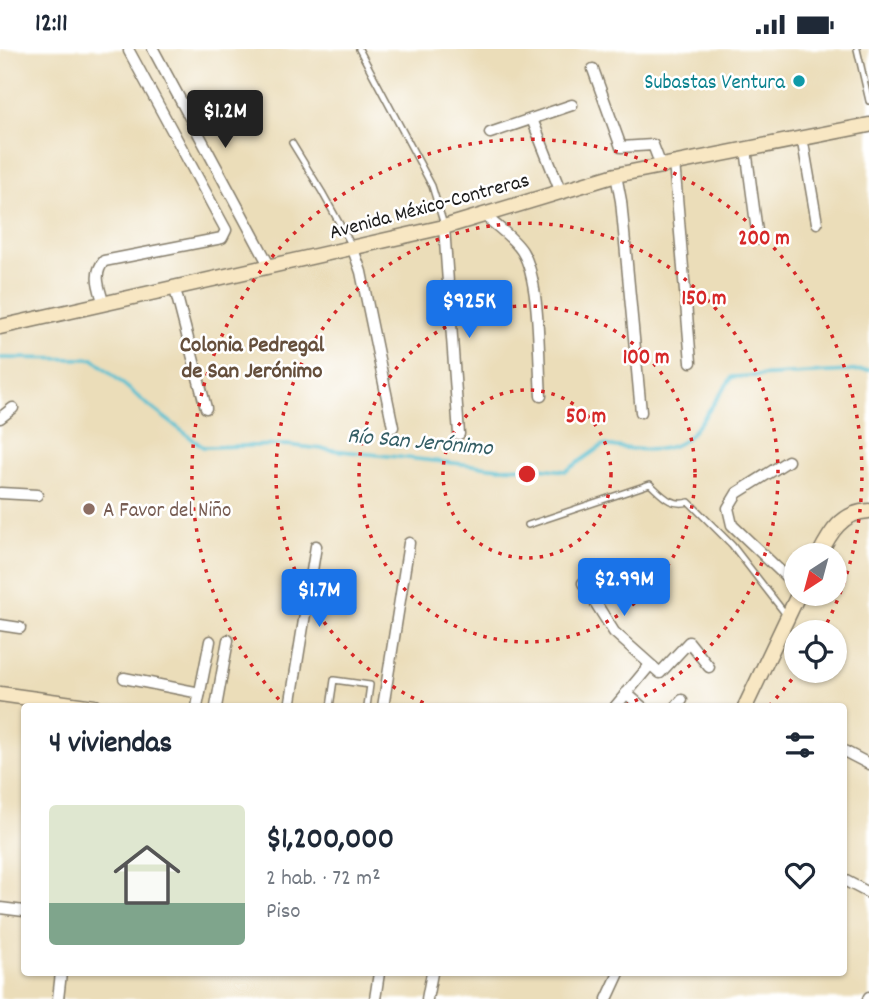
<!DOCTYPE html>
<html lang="es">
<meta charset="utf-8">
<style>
body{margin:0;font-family:Dekko,sans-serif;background:#f2f2f3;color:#1f2937;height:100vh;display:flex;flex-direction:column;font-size:26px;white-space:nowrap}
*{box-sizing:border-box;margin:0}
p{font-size:23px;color:#747a83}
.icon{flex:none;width:38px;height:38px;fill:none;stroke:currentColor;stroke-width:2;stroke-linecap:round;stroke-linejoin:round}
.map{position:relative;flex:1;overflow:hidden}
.sheet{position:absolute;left:21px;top:654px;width:826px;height:273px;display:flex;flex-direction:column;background:#fff;border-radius:7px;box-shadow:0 2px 5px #0004}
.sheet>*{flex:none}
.needle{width:46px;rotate:216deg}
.buttons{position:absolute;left:784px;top:494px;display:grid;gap:14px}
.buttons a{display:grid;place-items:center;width:63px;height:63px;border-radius:50%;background:#fff;box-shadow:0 2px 5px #0004;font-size:35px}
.price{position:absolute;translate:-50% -60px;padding:0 16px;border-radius:7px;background:#1a73e8;color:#fff;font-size:23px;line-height:46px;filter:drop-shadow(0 2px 4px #0008)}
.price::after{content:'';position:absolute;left:50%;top:42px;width:21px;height:16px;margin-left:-10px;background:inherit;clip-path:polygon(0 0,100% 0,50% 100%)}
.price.selected{background:#222;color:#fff}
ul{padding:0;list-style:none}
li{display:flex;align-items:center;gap:21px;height:175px;padding:0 28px}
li+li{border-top:2px solid #e0e1e3}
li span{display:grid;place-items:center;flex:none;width:196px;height:140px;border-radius:7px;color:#555}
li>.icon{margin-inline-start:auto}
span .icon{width:84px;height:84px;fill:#fffc;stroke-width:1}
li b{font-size:30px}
h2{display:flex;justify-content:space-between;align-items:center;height:84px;padding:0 28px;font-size:30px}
.status{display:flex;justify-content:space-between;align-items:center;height:49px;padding:0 35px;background:#fff;direction:ltr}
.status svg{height:19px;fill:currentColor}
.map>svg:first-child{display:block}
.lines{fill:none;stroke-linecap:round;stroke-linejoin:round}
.stream{stroke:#55bfd1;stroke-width:3.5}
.lane-casing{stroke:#847c6a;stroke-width:8}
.street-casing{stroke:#847c6a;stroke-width:13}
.secondary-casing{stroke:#847c6a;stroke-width:17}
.lane{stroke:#fff;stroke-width:5}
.street{stroke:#fff;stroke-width:10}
.secondary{stroke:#f8e7c3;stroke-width:14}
.ring{fill:none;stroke:#d62828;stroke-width:3.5;stroke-dasharray:3.5 7}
.culture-dot{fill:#0f9aa8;stroke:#fff;stroke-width:2.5}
.education-dot{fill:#8d6e63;stroke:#fff;stroke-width:2.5}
.labels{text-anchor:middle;stroke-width:5;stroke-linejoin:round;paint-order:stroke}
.culture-label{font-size:21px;fill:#0d838f;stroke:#fff;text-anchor:end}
.street-label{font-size:21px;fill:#1c1c1c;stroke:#fff}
.education-label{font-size:21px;fill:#785e54;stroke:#fff;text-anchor:start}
.neighbourhood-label{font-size:23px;font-weight:bold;fill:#654f3c;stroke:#fff}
.water-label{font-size:23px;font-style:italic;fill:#335d64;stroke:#fff}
.centre{fill:#d62828;stroke:#fff;stroke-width:3.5}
.ring-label{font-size:21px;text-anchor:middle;font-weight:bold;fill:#d62828;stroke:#fff;stroke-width:5;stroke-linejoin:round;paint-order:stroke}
</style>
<div class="status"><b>12:11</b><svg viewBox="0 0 49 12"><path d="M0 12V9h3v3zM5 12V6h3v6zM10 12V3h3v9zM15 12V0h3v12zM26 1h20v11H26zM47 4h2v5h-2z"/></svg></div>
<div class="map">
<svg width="869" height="950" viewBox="0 0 869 950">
<rect width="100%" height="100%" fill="#fff"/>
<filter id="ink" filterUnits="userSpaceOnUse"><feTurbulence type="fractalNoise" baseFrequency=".0143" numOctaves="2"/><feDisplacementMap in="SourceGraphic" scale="14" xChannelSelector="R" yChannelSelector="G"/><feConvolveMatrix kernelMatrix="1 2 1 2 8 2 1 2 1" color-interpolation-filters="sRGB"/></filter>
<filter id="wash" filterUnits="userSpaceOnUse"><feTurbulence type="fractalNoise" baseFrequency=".00686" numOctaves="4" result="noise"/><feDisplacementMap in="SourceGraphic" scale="28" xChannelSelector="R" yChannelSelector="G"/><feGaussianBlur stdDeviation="1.57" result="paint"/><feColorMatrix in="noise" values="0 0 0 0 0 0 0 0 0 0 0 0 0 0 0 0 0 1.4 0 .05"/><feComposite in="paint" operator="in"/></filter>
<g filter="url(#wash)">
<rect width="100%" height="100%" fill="#ebddb9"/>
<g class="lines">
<path class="stream" d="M0,309L94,310L144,353L203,398L286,396L500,419L531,418L566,422L603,396C627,399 657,406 680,394C694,387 721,343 732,328L869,321"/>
</g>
</g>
<g filter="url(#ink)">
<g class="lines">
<defs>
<g id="lane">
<polyline points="359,0 432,137 444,176"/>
<polyline points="857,0 869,52"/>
<polyline points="292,94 322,143 352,197"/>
<path d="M528,476L650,435C663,447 671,458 689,453L732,496L787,567"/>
<polyline points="330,658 334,631 370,636 367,658"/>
</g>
<g id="street">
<polyline points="153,0 270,218"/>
<polyline points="593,20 621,98 653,96 661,117"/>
<polyline points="532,70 560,141"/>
<polyline points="490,84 572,56"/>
<polyline points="802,88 817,174"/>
<polyline points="746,100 758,190"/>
<polyline points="674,113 691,313"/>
<polyline points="616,126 621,152 641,363"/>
<path d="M483,165C495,176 513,188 522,202C541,232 538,310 541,347"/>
<polyline points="444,178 459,385"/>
<polyline points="353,200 361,223 393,378"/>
<polyline points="175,240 206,359"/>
<path d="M104,256C100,240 92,226 104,212L222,189L226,181L129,2"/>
<polyline points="0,369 13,359"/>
<polyline points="788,412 737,444 728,459 732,476 796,537"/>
<polyline points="0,444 37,446"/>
<polyline points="583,534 614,583 660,624 689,593 709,618"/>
<polyline points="0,576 20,579"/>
<polyline points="124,629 200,644"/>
<polyline points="626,644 642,658"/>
<polyline points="197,658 210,592"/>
<polyline points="216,658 228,591"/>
<polyline points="290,658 316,497"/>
<polyline points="383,658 409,494"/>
<polyline points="615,658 650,616"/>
<polyline points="676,658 682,651"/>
<polyline points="844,702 869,715"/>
<polyline points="844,831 869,844"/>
<polyline points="0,859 24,862"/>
<polyline points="58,950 61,924"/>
<polyline points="375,950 379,924"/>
<polyline points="427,950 432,924"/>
<polyline points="607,950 619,924"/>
<polyline points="868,950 869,948"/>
</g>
<g id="secondary">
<polyline points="0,278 444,178 616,126 869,76"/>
<path d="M819,506C830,484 842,463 869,462"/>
<polyline points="0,645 94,658"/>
<polyline points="745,658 799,544"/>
</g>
</defs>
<use href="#lane" class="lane-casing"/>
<use href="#street" class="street-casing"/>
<use href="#secondary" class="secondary-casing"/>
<use href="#lane" class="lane"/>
<use href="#street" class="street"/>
<use href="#secondary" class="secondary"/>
</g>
</g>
<g class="ring">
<circle cx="527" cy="425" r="84"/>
<circle cx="527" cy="425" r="168"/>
<path d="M433 658A251 251 0 1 1 621 658"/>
<path d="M798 622A335 335 0 0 1 768 658M286 658A335 335 0 1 1 823 582"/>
</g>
<circle class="culture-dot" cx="799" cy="32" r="7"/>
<circle class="education-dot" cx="89" cy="460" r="7"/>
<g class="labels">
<g class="culture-label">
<text x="785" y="39">Subastas Ventura</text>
</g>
<g class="street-label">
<text transform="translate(429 156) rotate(-15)" y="7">Avenida México-Contreras</text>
</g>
<g class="education-label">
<text x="103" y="467">A Favor del Niño</text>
</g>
<g class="neighbourhood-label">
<text x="252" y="302">Colonia Pedregal<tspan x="252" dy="26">de San Jerónimo</tspan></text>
</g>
<g class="water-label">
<text transform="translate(420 391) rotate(5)" y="8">Río San Jerónimo</text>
</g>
</g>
<circle cx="527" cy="425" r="10" class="centre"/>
<g class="ring-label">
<text x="764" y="195">200 m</text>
<text x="704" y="255">150 m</text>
<text x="646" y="314">100 m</text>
<text x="586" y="373">50 m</text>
</g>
</svg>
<div class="buttons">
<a><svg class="needle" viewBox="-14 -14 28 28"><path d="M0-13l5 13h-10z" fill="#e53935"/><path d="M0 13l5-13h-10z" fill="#747a83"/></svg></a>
<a><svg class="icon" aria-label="locate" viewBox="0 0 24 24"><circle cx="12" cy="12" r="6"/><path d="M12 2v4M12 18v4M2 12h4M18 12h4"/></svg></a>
</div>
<b class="price selected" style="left:225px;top:101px">$1.2M</b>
<b class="price" style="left:469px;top:291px">$925K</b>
<b class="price" style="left:624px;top:569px">$2.99M</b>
<b class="price" style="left:319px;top:580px">$1.7M</b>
<section class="sheet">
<h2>4 viviendas<svg class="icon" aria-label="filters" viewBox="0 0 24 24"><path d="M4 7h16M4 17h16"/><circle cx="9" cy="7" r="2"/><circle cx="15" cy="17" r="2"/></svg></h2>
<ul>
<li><span style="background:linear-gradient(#dfe7d0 70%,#7fa58c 0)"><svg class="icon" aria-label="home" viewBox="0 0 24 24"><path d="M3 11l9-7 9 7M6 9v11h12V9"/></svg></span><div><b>$1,200,000</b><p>2 hab. · 72 m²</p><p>Piso</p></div><svg class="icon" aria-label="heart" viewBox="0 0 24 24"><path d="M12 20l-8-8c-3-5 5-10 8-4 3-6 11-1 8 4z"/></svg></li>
</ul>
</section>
</div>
